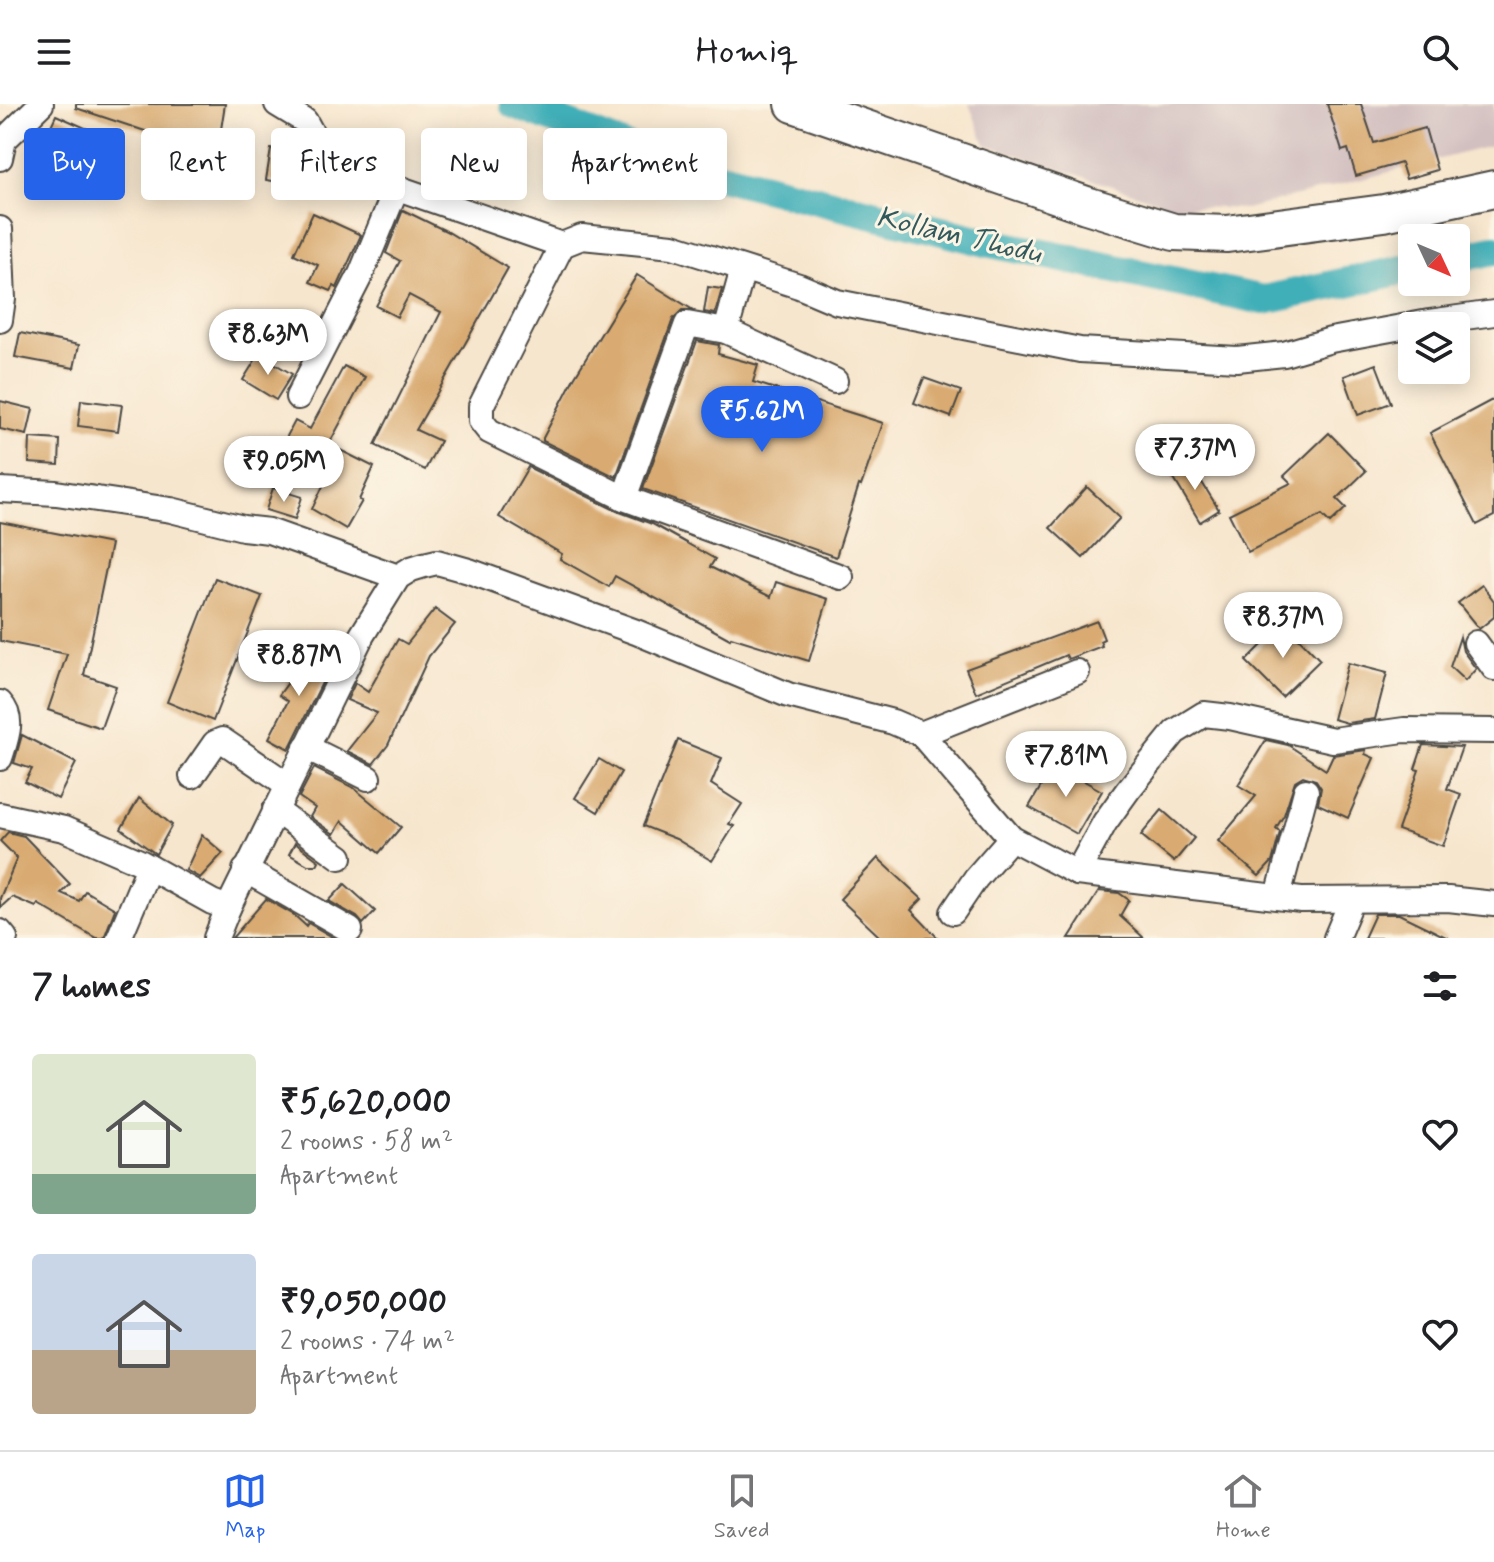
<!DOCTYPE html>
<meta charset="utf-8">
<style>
body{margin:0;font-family:Mynerve,sans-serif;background:#f2f2f2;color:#202124;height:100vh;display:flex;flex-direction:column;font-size:30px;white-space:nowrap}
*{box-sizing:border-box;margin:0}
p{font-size:26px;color:#757577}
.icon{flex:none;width:44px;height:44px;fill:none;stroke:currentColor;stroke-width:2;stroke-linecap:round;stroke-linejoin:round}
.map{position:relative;height:834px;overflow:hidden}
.side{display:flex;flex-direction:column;background:#fff;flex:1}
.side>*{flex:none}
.top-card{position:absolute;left:24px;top:24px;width:800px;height:72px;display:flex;gap:16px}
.needle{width:52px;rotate:134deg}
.tools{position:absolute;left:1398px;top:120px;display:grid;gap:16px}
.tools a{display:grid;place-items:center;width:72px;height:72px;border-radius:8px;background:#fff;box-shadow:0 4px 20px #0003;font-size:40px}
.price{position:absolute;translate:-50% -68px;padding:0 18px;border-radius:28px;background:#fff;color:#222;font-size:26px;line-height:52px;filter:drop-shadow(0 2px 4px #0008)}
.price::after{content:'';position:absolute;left:50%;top:48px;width:24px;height:18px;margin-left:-12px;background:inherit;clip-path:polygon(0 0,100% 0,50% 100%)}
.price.active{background:#2563eb;color:#fff}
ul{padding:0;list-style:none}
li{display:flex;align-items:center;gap:24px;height:200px;padding:0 32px}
li span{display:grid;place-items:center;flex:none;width:224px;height:160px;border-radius:8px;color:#555}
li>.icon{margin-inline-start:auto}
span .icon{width:96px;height:96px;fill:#fffc;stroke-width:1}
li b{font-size:34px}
h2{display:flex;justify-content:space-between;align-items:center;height:96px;padding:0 32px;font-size:34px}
.tag{padding:0 28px;border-radius:8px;background:#fff;box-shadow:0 4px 20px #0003;font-size:28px;line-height:72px}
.tag.active{background:#2563eb;color:#fff}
header{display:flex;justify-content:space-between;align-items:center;height:104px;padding:0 32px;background:#fff;font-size:36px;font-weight:600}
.menu{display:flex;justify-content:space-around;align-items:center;height:112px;border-top:2px solid #e0e0e0;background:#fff;font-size:22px;color:#757577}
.menu a{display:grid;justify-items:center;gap:4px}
.menu .active{color:#2563eb}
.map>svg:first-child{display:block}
.industrial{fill:#d2bfc0}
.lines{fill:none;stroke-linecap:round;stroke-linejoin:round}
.canal{stroke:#3fafb8;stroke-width:30}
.building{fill:#d9ab72}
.minor-casing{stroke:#4a4743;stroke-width:28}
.secondary-casing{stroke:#4a4743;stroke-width:40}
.minor{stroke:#fff;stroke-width:24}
.secondary{stroke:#fff;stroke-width:36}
.labels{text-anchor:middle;stroke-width:6;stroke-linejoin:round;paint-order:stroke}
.water-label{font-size:30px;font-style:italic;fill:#32595c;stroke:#fcf5e5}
</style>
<header><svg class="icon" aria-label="menu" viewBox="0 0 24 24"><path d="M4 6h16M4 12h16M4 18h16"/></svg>Homiq<svg class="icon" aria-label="search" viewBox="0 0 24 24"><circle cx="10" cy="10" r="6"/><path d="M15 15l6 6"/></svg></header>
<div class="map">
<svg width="1494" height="834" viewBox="0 0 1494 834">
<rect width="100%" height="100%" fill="#fcf5e5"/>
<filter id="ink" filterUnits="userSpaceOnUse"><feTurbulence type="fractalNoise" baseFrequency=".0125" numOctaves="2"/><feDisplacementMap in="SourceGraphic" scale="16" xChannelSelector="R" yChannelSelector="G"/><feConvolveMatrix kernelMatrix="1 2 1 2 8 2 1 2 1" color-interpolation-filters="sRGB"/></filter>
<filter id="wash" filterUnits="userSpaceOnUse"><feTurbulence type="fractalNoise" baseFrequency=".006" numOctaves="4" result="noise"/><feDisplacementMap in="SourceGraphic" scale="32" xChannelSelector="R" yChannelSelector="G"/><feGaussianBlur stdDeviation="1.8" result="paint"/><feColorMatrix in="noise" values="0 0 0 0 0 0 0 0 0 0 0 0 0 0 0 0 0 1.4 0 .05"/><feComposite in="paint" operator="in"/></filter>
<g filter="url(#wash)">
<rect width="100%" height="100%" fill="#f7e6ce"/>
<polygon class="industrial" points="969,0 1494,0 1494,41 1246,105 1172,102 985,40"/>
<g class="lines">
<g class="canal">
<polyline points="514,0 664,58 986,138 1264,196 1412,164"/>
<polyline points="1456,154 1494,146"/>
</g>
</g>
<g id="blocks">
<g class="building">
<polygon points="76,0 225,0 216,57 179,51 181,39 76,4"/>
<polygon points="1327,0 1361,0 1374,39 1425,24 1437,66 1406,75 1401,59 1356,72 1348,45 1342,47"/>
<polygon points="56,11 90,26 79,50 45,35"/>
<polygon points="271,45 303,49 298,81 266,76"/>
<polygon points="403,106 448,128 508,164 416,326 440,337 425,366 375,341 441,208 409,191 397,213 376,202 400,157 386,149"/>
<polygon points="313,109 361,131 337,184 334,182 331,187 310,178 318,161 294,150"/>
<polygon points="637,171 693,206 682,206 673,215 616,373 543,337 543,334 574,274"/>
<polygon points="708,183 722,185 715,210 704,208"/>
<polygon points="20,229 79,241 74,264 15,253"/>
<polygon points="697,237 719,241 718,250 758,261 753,278 883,319 861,382 859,381 836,453 643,385"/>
<polygon points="259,250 292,270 276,296 243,276"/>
<polygon points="1376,260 1391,299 1358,311 1344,272"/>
<polygon points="344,262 365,273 321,355 285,336 295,317 310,325"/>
<polygon points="924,274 961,287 951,313 914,299"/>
<polygon points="1494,295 1494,412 1477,421 1430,329"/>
<polygon points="81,296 122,301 118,327 78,322"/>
<polygon points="0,297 33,305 27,331 0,325"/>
<polygon points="1329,329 1366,367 1337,395 1346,404 1330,419 1322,411 1248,448 1229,410 1291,379 1284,372"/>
<polygon points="30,334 60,336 59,361 29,359"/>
<polygon points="340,346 374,363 359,396 362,397 346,425 312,405"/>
<polygon points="1190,359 1219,406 1200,418 1171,370"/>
<polygon points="528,363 617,407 652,420 715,455 710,463 771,493 776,478 828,495 809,557 731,533 730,535 615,472 609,483 560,455 562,450 499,413"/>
<polygon points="1087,383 1120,414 1083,454 1050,424"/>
<polygon points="273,384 302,393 295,415 266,406"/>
<polygon points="0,418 111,440 84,571 116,582 101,624 48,606 67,550 0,537"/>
<polygon points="215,474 262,492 213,617 167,598"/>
<polygon points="1482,481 1494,497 1494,513 1479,525 1458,499"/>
<polygon points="435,505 455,520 429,552 388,641 373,660 347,647 377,609 347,596 355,579 368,588 398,535 407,540"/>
<polygon points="1097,517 1104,535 1100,537 1102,542 1068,555 1066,551 976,589 966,565"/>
<polygon points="1284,519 1320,556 1282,593 1246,557"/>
<polygon points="1460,533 1463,547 1476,565 1465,577 1450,563"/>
<polygon points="311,547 331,561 289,645 269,634 288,597 279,591"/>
<polygon points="1348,559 1387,569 1375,615 1347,619 1333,615"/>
<polygon points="22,631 76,659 58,695 25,678 32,665 14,659"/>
<polygon points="678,636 722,654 711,680 742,700 729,720 734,722 712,757 676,735 643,722"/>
<polygon points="1266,636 1288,641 1326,666 1333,651 1366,646 1365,650 1374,654 1348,714 1318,700 1321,684 1316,676 1303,672 1295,677 1284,711 1276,724 1280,728 1272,758 1259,772 1218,737 1256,692 1238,681"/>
<polygon points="1423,641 1462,643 1447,685 1461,690 1443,742 1398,726 1419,666 1415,665"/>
<polygon points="599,655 621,668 598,708 575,694"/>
<polygon points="1054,660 1102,687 1077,730 1029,703"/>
<polygon points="314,664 354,684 401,723 379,749 342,717 334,730 310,713 315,704 299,693"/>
<polygon points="139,694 172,721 156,750 121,725"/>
<polygon points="1162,706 1194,734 1174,758 1141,731"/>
<polygon points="8,728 24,732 70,780 61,789 79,797 85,787 115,805 104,834 96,834 38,800 36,803 12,793 0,804 0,794 17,754 0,737"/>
<polygon points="202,731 223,749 200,774 186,766"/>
<polygon points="295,739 319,757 317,761 308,761 289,750"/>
<polygon points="878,754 922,795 911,806 938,834 881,834 840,795"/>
<polygon points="345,780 375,807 363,820 357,813 329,797"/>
<polygon points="1099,787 1119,789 1129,796 1120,812 1144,834 1069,834"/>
<polygon points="266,795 294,811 306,822 308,819 334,834 232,834"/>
<polygon points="1375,810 1399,810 1448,834 1364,834"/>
</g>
</g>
</g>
<g filter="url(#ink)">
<use href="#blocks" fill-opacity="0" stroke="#4a4743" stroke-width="2"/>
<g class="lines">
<defs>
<g id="minor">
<polyline points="277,0 305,17 317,39 372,75 562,141 582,133 673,142 799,182 837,198 1080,246 1237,255 1284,250 1331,236 1429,218 1494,209"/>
<polyline points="0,54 4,36 41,0"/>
<polyline points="0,125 3,195 0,216"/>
<polyline points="562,141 481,302 481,317 489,327 624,394 841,473"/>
<polyline points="726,227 743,165"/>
<polyline points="298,293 361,170 396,85"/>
<polyline points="0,386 56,389 171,406 243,424 269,427 398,473"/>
<polyline points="624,394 687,220 726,227 835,277"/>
<polyline points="1476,539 1494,564"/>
<path d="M0,599C15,615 6,635 0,654"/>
<polyline points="921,630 1011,734"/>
<polyline points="306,643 368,674"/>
<polyline points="192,672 215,639 222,636 288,681"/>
<polyline points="275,706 340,753"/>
<polyline points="0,711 64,725 140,758 212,798 228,804 362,531 398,473 411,465 424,461 437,458 469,467 636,528 788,591 893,618 921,630 1077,568"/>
<polyline points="245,766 350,826"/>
<polyline points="1077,769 1105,718 1128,686 1175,628 1204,610 1230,613 1333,636 1404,626 1494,627"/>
<polyline points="1278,792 1306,687"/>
<polyline points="953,808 976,774 1011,734 1077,769 1301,796 1448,795 1494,800"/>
<polyline points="0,828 5,834"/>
<polyline points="119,834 149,763"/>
<polyline points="216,834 228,804"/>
<polyline points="1336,834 1352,796"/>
</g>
<polyline id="secondary" points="794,0 1086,101 1174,128 1227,130 1384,109 1494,85"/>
</defs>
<use href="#minor" class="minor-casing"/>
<use href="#secondary" class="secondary-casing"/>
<use href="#minor" class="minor"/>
<use href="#secondary" class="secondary"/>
</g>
</g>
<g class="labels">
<g class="water-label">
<text transform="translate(959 130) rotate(13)" y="10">Kollam Thodu</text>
</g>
</g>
</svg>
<div class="tools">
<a><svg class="needle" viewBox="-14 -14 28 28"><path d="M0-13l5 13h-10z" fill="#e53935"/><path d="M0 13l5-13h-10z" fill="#757577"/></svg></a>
<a><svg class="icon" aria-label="layers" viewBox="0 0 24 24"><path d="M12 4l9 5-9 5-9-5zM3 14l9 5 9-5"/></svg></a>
</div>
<b class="price" style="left:268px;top:273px">₹8.63M</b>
<b class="price active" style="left:762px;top:350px">₹5.62M</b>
<b class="price" style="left:1195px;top:388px">₹7.37M</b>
<b class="price" style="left:284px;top:400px">₹9.05M</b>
<b class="price" style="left:1283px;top:556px">₹8.37M</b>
<b class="price" style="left:299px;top:594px">₹8.87M</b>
<b class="price" style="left:1066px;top:695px">₹7.81M</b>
<div class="top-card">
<a class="tag active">Buy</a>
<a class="tag">Rent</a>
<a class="tag">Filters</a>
<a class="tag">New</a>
<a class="tag">Apartment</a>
</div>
</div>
<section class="side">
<h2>7 homes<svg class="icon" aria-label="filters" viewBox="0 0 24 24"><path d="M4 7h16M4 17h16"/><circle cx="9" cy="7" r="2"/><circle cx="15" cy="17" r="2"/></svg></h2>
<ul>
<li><span style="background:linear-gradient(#dfe7d0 75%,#7fa58c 0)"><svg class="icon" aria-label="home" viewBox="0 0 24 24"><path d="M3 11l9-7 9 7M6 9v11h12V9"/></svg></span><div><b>₹5,620,000</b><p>2 rooms · 58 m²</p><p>Apartment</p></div><svg class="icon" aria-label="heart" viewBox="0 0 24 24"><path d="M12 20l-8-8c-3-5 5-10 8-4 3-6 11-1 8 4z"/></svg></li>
<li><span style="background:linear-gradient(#c9d6e8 60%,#b9a48a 0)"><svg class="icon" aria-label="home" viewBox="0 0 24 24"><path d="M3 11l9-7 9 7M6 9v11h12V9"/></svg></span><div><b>₹9,050,000</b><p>2 rooms · 74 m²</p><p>Apartment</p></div><svg class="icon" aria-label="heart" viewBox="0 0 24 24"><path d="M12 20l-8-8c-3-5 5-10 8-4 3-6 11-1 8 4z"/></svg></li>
</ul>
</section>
<nav class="menu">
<a class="active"><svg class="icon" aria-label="map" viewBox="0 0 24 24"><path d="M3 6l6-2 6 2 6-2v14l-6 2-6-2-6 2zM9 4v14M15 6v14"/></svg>Map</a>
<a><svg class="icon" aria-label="saved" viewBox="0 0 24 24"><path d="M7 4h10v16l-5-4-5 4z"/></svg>Saved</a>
<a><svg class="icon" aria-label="home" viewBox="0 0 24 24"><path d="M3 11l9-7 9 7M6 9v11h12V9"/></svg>Home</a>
</nav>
